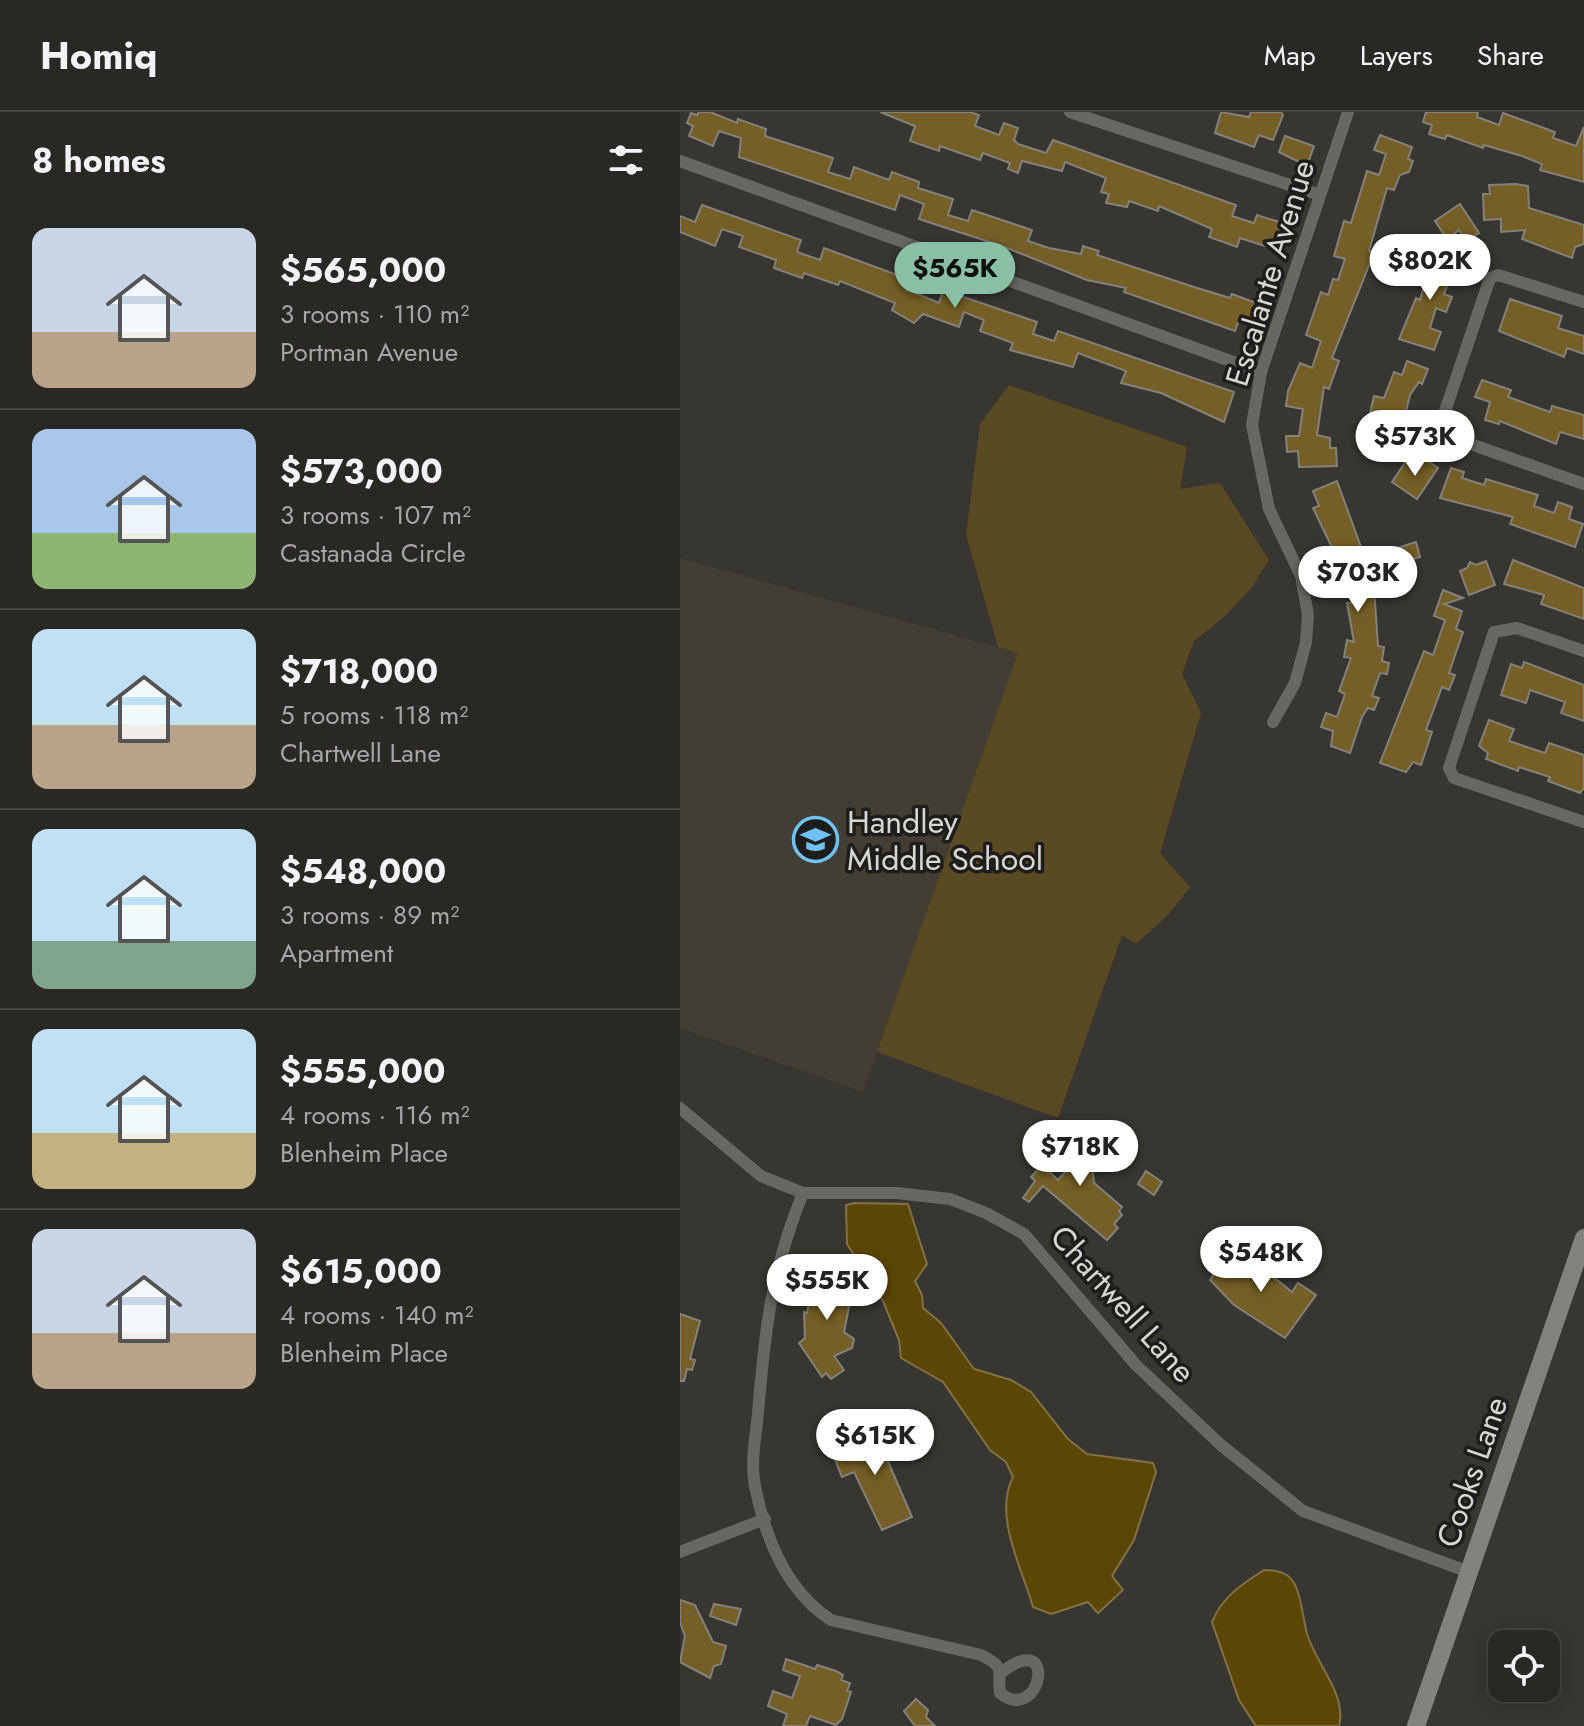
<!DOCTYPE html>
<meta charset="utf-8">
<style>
body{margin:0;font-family:Jost,sans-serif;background:#32302d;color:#f1f3f6;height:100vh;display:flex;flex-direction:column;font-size:30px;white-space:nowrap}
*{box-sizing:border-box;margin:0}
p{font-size:26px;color:#a5a6a7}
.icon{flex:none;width:44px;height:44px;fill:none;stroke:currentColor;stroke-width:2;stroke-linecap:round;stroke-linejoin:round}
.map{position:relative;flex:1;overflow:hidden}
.panel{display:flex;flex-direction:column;background:#2a2825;width:680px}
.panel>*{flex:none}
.fabs{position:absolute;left:808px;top:1518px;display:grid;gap:16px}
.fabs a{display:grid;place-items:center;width:72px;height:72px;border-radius:16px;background:#2a2825;box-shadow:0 4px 20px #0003,0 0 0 2px #464442;font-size:40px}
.price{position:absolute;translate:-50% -68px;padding:0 18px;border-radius:28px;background:#fff;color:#222;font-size:26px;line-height:52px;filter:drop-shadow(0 2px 4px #0008)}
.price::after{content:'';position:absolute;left:50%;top:48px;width:24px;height:18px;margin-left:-12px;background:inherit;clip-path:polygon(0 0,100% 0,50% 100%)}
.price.on{background:#8abfa5;color:#111}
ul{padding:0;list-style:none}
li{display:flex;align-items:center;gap:24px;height:200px;padding:0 32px}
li+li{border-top:2px solid #464442}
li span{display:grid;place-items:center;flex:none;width:224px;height:160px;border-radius:16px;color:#555}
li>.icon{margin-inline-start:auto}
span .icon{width:96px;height:96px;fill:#fffc;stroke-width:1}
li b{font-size:34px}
h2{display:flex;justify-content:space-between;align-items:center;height:96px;padding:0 32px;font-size:34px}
header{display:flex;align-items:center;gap:48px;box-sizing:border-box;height:112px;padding:0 40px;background:#2a2825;border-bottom:2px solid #464442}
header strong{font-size:38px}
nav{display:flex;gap:44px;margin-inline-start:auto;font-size:28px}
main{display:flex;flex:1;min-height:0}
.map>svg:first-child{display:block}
.built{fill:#423e33}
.green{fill:#5a4a24}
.water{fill:#5c4606;stroke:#817144;stroke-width:2}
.building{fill:#755f26;stroke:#83817b;stroke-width:2}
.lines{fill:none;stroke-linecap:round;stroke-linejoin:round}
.street{stroke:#686764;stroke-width:12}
.secondary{stroke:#84827e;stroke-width:18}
.labels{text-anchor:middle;stroke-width:7;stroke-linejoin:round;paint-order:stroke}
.street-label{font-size:32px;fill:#d8d6d3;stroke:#1e1d1b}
.poi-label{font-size:32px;fill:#d8d6d3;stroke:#1e1d1b;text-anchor:start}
</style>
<header>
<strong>Homiq</strong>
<nav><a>Map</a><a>Layers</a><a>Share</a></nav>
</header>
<main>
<section class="panel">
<h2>8 homes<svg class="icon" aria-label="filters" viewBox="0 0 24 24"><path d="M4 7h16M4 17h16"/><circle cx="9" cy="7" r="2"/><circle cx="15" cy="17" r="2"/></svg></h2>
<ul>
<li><span style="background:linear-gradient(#c9d6e8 65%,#b9a48a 0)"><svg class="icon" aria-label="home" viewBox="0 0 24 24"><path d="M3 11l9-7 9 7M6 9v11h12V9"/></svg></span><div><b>$565,000</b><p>3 rooms · 110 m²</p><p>Portman Avenue</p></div></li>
<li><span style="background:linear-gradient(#a9c7e8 65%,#8fb573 0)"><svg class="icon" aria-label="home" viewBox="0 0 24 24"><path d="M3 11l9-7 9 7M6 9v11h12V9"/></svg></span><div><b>$573,000</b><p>3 rooms · 107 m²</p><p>Castanada Circle</p></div></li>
<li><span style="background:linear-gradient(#bfe0f5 60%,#b9a48a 0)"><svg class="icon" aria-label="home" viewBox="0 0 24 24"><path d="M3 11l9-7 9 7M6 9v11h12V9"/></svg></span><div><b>$718,000</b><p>5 rooms · 118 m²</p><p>Chartwell Lane</p></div></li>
<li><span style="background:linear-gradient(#bfe0f5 70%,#7fa58c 0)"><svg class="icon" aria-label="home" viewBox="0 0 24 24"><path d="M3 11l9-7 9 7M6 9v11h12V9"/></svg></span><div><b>$548,000</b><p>3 rooms · 89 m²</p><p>Apartment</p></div></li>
<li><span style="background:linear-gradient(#bfe0f5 65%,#c2b280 0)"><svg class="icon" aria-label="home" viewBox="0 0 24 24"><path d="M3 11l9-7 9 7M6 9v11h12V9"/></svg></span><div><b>$555,000</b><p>4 rooms · 116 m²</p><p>Blenheim Place</p></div></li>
<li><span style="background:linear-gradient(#c9d6e8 65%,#b9a48a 0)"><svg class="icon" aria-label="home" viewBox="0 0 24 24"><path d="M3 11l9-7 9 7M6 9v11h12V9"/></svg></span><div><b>$615,000</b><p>4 rooms · 140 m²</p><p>Blenheim Place</p></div></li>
</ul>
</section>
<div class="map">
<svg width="904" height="1614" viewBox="0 0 904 1614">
<rect width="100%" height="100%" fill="#383631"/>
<polygon class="built" points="0,446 338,541 183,980 0,916"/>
<polygon class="green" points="329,273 507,335 500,377 540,371 589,448 572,475 545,504 514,529 502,562 521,601 480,741 510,775 488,803 456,832 442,823 378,1006 197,940 338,541 318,535 286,423 300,312"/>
<g class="water">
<path d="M175,1091L228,1092L247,1152L235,1169L242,1183L243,1196L261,1211L294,1257L331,1268L351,1280L388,1327L407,1342L473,1351L476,1360L454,1428L432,1464L443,1478L418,1501L408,1490L371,1502L353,1495C342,1456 313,1404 333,1365L326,1350L310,1338L263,1270L221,1246L219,1228L203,1189L167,1132L166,1093Z"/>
<path d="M584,1458C594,1458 606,1459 612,1468C621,1480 623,1507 627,1522C636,1552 667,1582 659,1614H576L559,1588L532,1510C542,1485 562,1472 584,1458Z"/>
</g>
<g class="building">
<polygon points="19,0 30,0 57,11 58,7 86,17 85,24 153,46 148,60 170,67 174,55 209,68 212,60 239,70 238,76 273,87 268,103 288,109 292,98 352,118 348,129 369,136 401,142 403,134 419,139 417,143 514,175 550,186 552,182 579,192 573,208 565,205 564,209 559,208 555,219 444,180 446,176 407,168 322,134 239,107 244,92 220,83 215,98 59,45 61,26 39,19 33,34 9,24 13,14 7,11 11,1 17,3"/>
<polygon points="200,0 290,0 299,3 295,14 319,23 324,11 338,16 334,28 338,32 366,41 373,28 556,93 552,104 574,111 577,103 609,113 603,132 588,127 585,134 560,126 557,135 529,125 532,117 479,94 478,99 449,89 447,95 426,91 429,82 421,80 426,66 385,50 382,59 342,49 338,61 328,57 330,51 303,41 300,48 260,34 259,39 230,29 235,14"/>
<polygon points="541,0 569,5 571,0 601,0 603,3 593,28 579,23 574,35 535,21"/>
<polygon points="746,0 798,0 797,5 819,13 823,1 875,20 873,26 896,34 904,15 904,70 860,58 862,52 842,44 804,33 803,36 767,23 765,27 749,22 752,13 743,10"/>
<polygon points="700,23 732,35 728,47 733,49 729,60 720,63 714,78 707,76 689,139 694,141 652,246 659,249 649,277 644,275 637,323 650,326 650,336 656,336 657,354 619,355 618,339 607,340 606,324 619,324 623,297 606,294 608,279 620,251 632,256 641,229 626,223 641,180 648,183 653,167 658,168 665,147 654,144 664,109 671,111 687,59 699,63 706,42 694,38"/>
<polygon points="605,24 634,34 627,54 599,40"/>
<polygon points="836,72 848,74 849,96 904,113 904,132 895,135 892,146 842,127 845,118 821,120 821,107 804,108 803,82 810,82 809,73"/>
<polygon points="780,92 799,121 786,129 779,118 767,127 755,109"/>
<polygon points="22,93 121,128 117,140 140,148 144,136 239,171 235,181 259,191 263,178 357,210 353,222 374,229 378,219 554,280 544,310 481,281 441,271 446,259 398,241 393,255 330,238 333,231 300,219 304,208 284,200 279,215 243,202 234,211 212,198 215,191 160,169 158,173 124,161 122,166 94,156 96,148 59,135 63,124 42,117 35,134 0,120 0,104 15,110"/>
<polygon points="754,137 778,145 764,182 772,185 766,200 756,196 750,216 761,220 754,238 719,227 736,186 740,188"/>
<polygon points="830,187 882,204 878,216 904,224 904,242 887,236 884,245 819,219"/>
<polygon points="727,249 748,257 742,272 739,270 730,283 724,308 713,305 705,319 687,314 694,284 704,286 714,260 722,263"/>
<polygon points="802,268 831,278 828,285 870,300 872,294 904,303 904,327 880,320 876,332 820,309 819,312 805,308 810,290 795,285"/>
<polygon points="745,347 758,356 737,387 712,370 726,349 739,357"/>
<polygon points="771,356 784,360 782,366 804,373 806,367 858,383 854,394 874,401 878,390 892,395 889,407 903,412 895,435 830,412 833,405 760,386"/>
<polygon points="657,369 685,446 736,430 740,445 730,448 732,455 710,461 712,471 694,475 698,534 704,535 702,549 709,551 707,562 700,561 692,584 699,586 694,598 688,596 682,605 670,641 651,634 653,619 641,615 646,601 657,605 665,582 659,579 671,546 664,545 667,528 674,530 667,491 682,490 669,438 656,444 633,396 639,394 633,379"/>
<polygon points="833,448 904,476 904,507 861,492 864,483 824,472"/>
<polygon points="806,449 815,473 789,483 780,459 787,456 790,450 796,453"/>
<polygon points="763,478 783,486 764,492 782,499 776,517 783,520 769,561 775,563 769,578 762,575 746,618 752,620 741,653 733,650 726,660 700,651 744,539 753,543 765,508 754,504"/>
<polygon points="844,550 904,573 904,609 881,601 885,590 850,578 846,591 821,583 831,552 842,556"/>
<polygon points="809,608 834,617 829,629 865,641 869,631 904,643 904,676 900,681 868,669 870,665 839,655 838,659 806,647 808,641 799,634"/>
<polygon points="385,1021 396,1032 400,1028 423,1048 413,1060 414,1071 442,1095 439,1099 442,1103 434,1112 438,1116 427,1128 363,1074 349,1090 343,1086 355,1069 351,1065 362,1053 378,1068 393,1051 373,1034"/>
<polygon points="466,1059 482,1070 474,1083 458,1072"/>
<polygon points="553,1134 569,1146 563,1155 580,1166 586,1159 612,1180 618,1171 636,1183 605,1226 554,1193 530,1168"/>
<polygon points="153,1145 163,1158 155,1165 171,1185 164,1220 174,1227 172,1236 154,1244 164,1258 151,1267 146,1261 142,1265 119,1231 125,1226 124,1200 127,1201 134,1161 145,1162 146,1151"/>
<polygon points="0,1202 20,1209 10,1247 15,1248 12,1258 7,1257 4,1269 0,1269"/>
<polygon points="193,1315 200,1318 200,1331 232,1405 202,1418 174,1360 162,1365 155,1348 169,1342 164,1325"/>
<polygon points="0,1488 15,1493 33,1530 46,1534 41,1552 34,1554 30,1566 0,1550 5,1524 0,1510"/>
<polygon points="34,1492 61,1497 56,1513 30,1504"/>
<polygon points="106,1547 135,1557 137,1553 156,1559 163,1563 161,1568 170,1571 167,1579 171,1580 162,1607 156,1613 130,1604 126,1614 103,1614 107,1602 88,1594 93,1579 112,1586 120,1564 103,1558"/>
<polygon points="236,1587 248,1598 246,1605 255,1614 235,1614 224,1599"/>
</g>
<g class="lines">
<g class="street">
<polyline points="390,0 640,83"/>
<polyline points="0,49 581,260"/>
<polyline points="904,190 818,163 810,166 761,311 779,328 904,372"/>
<polyline points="904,539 837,516 814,520 769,656 774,666 904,710"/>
<polyline points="593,610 615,571 626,530 628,503 621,464 589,397 572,313 581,260 668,0"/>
<polyline points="0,996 81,1064 123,1081 216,1081 270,1087 306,1101 344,1122 456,1253 541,1333 623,1399 789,1460"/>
<path d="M123,1081C91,1160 85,1217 78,1301C76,1324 70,1351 75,1374C85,1425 106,1479 151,1508L301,1543C327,1556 317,1558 320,1581C362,1614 379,1514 321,1561"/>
<polyline points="0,1440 85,1407"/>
</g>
<polyline class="secondary" points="736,1614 904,1126"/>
</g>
<defs>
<symbol id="school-ring" viewBox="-11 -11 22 22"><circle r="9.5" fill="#1e1d1b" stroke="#70c2f4" stroke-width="1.5"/><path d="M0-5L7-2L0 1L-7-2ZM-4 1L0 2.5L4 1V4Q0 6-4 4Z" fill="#70c2f4"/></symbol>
</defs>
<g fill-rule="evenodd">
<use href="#school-ring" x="110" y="702" width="51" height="51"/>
</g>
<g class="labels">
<g class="street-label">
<text transform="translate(590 161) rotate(-73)" y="11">Escalante Avenue</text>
<text transform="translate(443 1192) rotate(48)" y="11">Chartwell Lane</text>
<text transform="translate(792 1360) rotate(-71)" y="11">Cooks Lane</text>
</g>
<g class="poi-label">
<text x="167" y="721">Handley<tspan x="167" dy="37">Middle School</tspan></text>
</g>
</g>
</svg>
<div class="fabs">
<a><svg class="icon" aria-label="locate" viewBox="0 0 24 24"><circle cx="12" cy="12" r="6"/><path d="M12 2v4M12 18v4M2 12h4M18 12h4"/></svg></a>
</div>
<b class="price" style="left:750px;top:190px">$802K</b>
<b class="price on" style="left:275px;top:198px">$565K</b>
<b class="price" style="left:735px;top:366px">$573K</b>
<b class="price" style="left:678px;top:502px">$703K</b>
<b class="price" style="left:400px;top:1076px">$718K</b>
<b class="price" style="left:581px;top:1182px">$548K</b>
<b class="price" style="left:147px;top:1210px">$555K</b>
<b class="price" style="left:195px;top:1365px">$615K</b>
</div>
</main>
